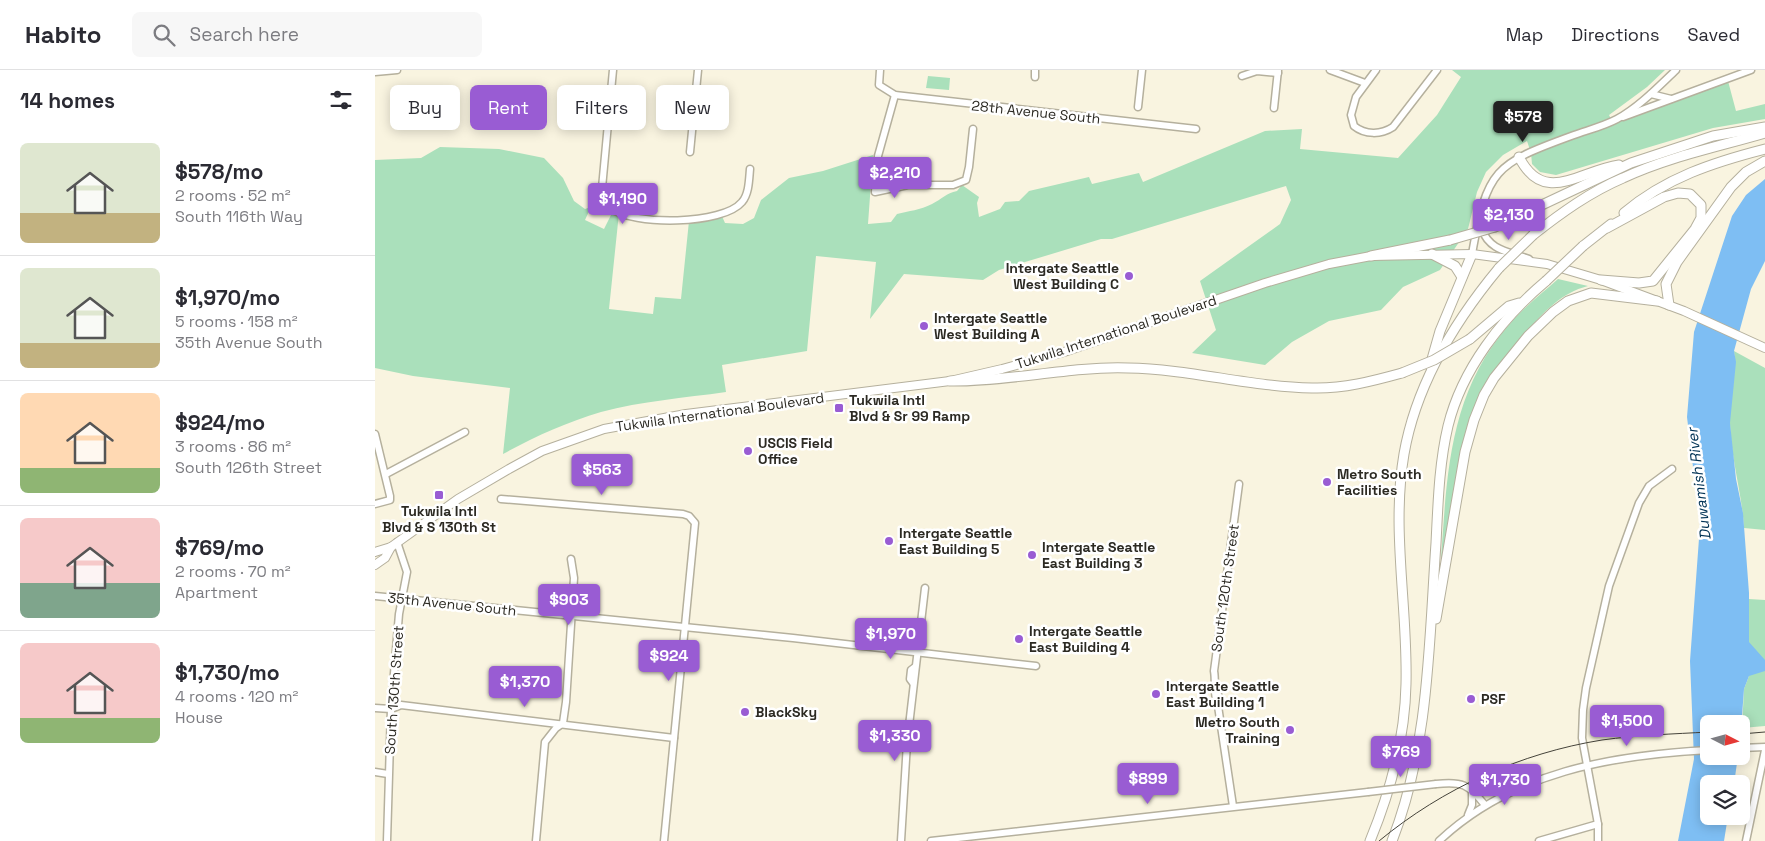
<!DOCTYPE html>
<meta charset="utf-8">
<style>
body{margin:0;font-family:"Space Grotesk",sans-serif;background:#f7f7f7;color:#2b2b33;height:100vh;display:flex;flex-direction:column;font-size:19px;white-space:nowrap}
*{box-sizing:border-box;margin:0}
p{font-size:16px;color:#7c7c81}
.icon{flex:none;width:28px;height:28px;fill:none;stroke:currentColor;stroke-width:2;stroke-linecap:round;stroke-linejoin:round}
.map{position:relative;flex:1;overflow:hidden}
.details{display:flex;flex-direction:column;background:#fff;width:375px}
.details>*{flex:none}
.banner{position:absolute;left:15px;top:15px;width:475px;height:45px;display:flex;gap:10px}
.needle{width:32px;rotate:96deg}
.controls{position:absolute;left:1325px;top:645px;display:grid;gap:10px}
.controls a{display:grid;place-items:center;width:50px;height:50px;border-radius:8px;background:#fff;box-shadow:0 2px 12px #0003;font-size:25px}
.price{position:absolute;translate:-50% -42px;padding:0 11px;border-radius:5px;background:#995cd3;color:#fff;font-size:16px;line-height:32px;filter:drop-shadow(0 1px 2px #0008)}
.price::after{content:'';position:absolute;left:50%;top:30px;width:15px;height:11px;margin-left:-8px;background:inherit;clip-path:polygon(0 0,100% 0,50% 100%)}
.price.on{background:#222;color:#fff}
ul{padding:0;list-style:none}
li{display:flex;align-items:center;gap:15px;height:125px;padding:0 20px}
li+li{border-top:1px solid #e1e1e2}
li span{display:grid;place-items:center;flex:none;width:140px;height:100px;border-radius:8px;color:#555}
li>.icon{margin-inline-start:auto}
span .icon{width:60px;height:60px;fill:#fffc;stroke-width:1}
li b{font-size:21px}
h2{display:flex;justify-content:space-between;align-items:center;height:60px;padding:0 20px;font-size:21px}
.tag{padding:0 18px;border-radius:8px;background:#fff;box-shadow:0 2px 12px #0003;font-size:18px;line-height:45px}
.tag.on{background:#995cd3;color:#fff}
header{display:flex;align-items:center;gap:30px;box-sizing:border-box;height:70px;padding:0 25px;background:#fff;border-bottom:1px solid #e1e1e2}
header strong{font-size:24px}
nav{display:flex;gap:28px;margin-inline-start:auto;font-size:18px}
.search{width:350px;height:45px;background:#f7f7f7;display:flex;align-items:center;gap:12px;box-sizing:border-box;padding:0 18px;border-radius:8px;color:#7c7c81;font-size:19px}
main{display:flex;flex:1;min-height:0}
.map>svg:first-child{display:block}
.green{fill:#aae0bb}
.water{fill:#7ebef3}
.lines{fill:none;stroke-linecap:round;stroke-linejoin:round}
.minor-casing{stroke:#b5b09d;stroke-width:9}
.major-casing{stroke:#b5b09d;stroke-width:10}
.highway-casing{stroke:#b5b09d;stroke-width:11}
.minor{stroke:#fff;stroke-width:6}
.major{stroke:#fff;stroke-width:8}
.highway{stroke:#fff;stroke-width:9}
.tram{stroke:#45433a;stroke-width:1}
.minor-bridge-casing{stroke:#b5b09d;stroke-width:9;stroke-linecap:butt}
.highway-bridge-casing{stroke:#b5b09d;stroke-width:11;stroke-linecap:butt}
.minor-bridge{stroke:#fff;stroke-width:6}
.highway-bridge{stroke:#fff;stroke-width:9}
.poi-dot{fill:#995cd3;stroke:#fff;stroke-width:2}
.labels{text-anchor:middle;stroke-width:5;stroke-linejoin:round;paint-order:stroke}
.street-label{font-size:14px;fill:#2c2a23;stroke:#fff}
.poi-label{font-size:14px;font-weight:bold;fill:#2c2a23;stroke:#fff;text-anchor:start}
.water-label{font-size:15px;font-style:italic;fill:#003254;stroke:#fff}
</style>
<header>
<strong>Habito</strong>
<div class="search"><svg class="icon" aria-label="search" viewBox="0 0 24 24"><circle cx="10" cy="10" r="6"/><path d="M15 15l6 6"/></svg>Search here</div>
<nav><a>Map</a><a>Directions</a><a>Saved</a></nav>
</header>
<main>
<section class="details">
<h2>14 homes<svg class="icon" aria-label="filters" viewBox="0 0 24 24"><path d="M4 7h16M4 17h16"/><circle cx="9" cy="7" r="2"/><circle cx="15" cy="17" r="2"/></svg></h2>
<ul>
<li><span style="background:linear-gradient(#dfe7d0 70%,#c2b280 0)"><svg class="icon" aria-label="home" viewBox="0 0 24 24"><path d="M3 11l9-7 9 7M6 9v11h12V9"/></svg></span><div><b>$578/mo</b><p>2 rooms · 52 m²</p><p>South 116th Way</p></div></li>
<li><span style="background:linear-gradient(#dfe7d0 75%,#c2b280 0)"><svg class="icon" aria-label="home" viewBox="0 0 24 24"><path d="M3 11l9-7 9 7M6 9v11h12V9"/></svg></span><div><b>$1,970/mo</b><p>5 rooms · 158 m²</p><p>35th Avenue South</p></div></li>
<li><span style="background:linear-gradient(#ffd9b3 75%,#8fb573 0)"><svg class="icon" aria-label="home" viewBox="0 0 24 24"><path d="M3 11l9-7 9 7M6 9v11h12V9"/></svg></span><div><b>$924/mo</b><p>3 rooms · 86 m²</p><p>South 126th Street</p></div></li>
<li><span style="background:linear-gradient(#f6c9c9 65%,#7fa58c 0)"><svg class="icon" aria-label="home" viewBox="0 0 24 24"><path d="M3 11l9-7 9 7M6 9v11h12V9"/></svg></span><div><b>$769/mo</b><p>2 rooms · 70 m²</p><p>Apartment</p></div></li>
<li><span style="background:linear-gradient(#f6c9c9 75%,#8fb573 0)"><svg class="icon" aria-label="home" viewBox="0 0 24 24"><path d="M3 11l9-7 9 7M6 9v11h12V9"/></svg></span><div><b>$1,730/mo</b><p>4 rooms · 120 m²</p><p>House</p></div></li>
</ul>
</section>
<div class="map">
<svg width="1390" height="771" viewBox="0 0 1390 771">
<rect width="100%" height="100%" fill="#f9f4e0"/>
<g class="green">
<path d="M1077,0H1290L1272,17L1234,45L1238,53L1353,11L1361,41L1390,34V49L1338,58L1181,105L1165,102L1157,94L1156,83L1152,71L1128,85L1111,102L1102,122L1093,159L1065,200L1028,217L1006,240L954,251L917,272L890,295L817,283L841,260L825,211L905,154L916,130L911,116L737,169H726L624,200L608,210L529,204L495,249L501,192L441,186L432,281L347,295L351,322C309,328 267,331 226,342C192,352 159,367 128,384L135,318L38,306L0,298V90L46,88L65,77L124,79L169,88L188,108L199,131L210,139L216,137L210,150L229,159L238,141L244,143L234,239L278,244L280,227L306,229L314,151L346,144L350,153L368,154L379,148L386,130L414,108L448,101L498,85L493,154L516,152L522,144C534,141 545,140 557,134C567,129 571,123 582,121L587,115L604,127L602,133L604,147L625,139L630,132L644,131L654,121L714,107L717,114L764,103L768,112L890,61L927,59L925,79L1023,88L1062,45L1086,7Z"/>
<polygon points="553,6 575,8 574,20 551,18"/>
<path d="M1183,209L1213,216C1186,223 1170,241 1152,261C1107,312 1091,350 1080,417C1076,438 1074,470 1066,489C1072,404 1074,324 1133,256C1148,238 1166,224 1183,209Z"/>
<path d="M1359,281L1390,298V460L1369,458C1367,423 1356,389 1355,354C1354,330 1362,305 1359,281Z"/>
<polygon points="1374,529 1390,530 1390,656 1367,658 1369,619 1374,606"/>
</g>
<polygon class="water" points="1390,109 1390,191 1376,219 1359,281 1361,292 1355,353 1361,409 1368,443 1374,523 1374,572 1390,590 1390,601 1374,606 1369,619 1366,660 1366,654 1334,654 1334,686 1363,686 1359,714 1334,714 1334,746 1353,746 1349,771 1303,771 1319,689 1315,591 1325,455 1312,347 1319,262 1357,146 1371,125"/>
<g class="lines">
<defs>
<g id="minor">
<path d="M238,0L227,118C228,126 229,133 235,138C258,156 348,155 367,132C374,124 374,110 375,99"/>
<polyline points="505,0 504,15 520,25 821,59"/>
<polyline points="955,0 990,13"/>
<path d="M1001,0L981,27L976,45L979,56C990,65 1006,65 1018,57L1062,0"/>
<polyline points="0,2 22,0"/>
<polyline points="867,6 882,1 903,3"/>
<polyline points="660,7 660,0"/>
<polyline points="1276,24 1296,29"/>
<polyline points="520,25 503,86 500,122 533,115 578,115 591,110 594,97 598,59"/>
<polyline points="763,37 767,0"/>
<polyline points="899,38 903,0"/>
<polyline points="1248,47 1376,0"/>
<polyline points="315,82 323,0"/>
<path d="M1106,158C1115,181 1132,181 1154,189"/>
<path d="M1097,184C1112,99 1119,94 1199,65C1213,60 1229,56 1242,49C1264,37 1283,17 1301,0"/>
<polyline points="0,364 15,426 15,430 0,434"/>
<polyline points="11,404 90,362"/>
<polyline points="126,429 308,444 314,446 320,453 289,771"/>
<polyline points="0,526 418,568 661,596"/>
<polyline points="538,613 535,609 536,600 540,597"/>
<polyline points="842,622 846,632 843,636"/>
<polyline points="0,638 16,639 26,635 299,668"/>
<polyline points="1366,678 1390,677"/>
<polyline points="0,702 13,704"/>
<path d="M1061,714C1087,711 1093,714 1110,735"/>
<polyline points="1097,720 1138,719"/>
<path d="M858,736L843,636C838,628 841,611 839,601L864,414"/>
<polyline points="1093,745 1097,735 1097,720"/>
<polyline points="12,771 16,639 24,544 32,502 22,472"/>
<polyline points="161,771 170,672 181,658 188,653 191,632 199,508 196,489"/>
<polyline points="526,771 532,673 550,518"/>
<polyline points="556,771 993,722"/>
<path d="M1064,771C1137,702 1237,685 1334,680"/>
<polyline points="1164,771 1223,754"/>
<polyline points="1223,771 1223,754 1207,668 1208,640 1211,618 1234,516 1264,433 1274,416 1297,399"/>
<polyline points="1371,771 1390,680"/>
</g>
<g id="major">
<polyline points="0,482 16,477 83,429 134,399 167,381 229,359 311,344 575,311 627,299 689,282 890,213 954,194 996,186 1097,184 1172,194 1226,210 1309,241 1390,278"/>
<polyline points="0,495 10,488 16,477"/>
</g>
<g id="highway">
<path d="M1144,87C1169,136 1204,101 1244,95"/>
<path d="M1249,143C1290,108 1339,92 1390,79"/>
<polyline points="1120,157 1256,93 1338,66 1390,57"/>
<path d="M1158,165C1186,143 1215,122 1248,108C1293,87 1342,77 1390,63"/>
<polyline points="1208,176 1236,154"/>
<polyline points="1057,184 1080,196 1087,207"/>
<polyline points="996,186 1075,170"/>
<polyline points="1226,210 1264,213 1278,211 1320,159 1326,148 1326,135 1315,124 1303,123 1289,127 1232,158"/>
<polyline points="1294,235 1291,214 1302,192 1356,117 1371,102 1390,91"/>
<polyline points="1095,269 1134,236 1144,233"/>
<polyline points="1055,296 1065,261 1097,184"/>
<path d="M575,311C635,312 693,296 753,298C815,299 876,317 937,318C968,319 998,311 1027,303"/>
<polyline points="1061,549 1090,382 1099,350 1109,325 1119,308 1153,266 1178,242 1193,231 1216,223 1282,231"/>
<path d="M995,771C1016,720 1030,669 1031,614C1033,538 1016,460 1029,384C1041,315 1080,251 1124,198"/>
<path d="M1017,771C1054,677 1054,573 1061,473C1063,434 1064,394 1073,356C1087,299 1127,248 1171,211"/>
</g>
</defs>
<use href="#minor" class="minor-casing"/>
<use href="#major" class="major-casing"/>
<use href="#highway" class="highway-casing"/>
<use href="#minor" class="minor"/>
<use href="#major" class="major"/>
<use href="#highway" class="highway"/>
<g class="tram">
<polyline points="1366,664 1390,662"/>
<path d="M1004,771C1068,718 1146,683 1227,670C1263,665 1298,664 1334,662"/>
</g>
<defs>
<polyline id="minor-bridge" points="993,722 1061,714"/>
<g id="highway-bridge">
<polyline points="1075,170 1120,157"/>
<polyline points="1124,198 1158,165"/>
<polyline points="1171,211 1208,176"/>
<polyline points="1027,303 1059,290 1095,269"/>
</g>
</defs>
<use href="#minor-bridge" class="minor-bridge-casing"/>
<use href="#highway-bridge" class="highway-bridge-casing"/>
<use href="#minor-bridge" class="minor-bridge"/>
<use href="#highway-bridge" class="highway-bridge"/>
</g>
<g class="poi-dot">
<circle cx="754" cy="206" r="5"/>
<circle cx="549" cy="256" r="5"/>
<rect x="459" y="333" width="10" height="10" rx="2.5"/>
<circle cx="373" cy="381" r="5"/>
<circle cx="952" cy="412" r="5"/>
<rect x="59" y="420" width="10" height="10" rx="2.5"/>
<circle cx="514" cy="471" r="5"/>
<circle cx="657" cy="485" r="5"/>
<circle cx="644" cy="569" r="5"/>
<circle cx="781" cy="624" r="5"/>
<circle cx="1096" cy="629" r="5"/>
<circle cx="370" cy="642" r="5"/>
<circle cx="915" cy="660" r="5"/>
</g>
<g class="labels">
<g class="street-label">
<text transform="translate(661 42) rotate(6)" y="5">28th Avenue South</text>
<text transform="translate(741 262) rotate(-18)" y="5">Tukwila International Boulevard</text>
<text transform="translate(345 342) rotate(-8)" y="5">Tukwila International Boulevard</text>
<text transform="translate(850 518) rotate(-82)" y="5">South 120th Street</text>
<text transform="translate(77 534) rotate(6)" y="5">35th Avenue South</text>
<text transform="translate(19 620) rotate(-86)" y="5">South 130th Street</text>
</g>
<g class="poi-label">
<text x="744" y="203" text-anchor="end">Intergate Seattle<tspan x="744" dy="16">West Building C</tspan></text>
<text x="559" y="253">Intergate Seattle<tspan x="559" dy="16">West Building A</tspan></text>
<text x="474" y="335">Tukwila Intl<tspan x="474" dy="16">Blvd &amp; Sr 99 Ramp</tspan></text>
<text x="383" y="378">USCIS Field<tspan x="383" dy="16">Office</tspan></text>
<text x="962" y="409">Metro South<tspan x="962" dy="16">Facilities</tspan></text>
<text x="64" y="446" text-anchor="middle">Tukwila Intl<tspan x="64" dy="16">Blvd &amp; S 130th St</tspan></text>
<text x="524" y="468">Intergate Seattle<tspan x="524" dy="16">East Building 5</tspan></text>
<text x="667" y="482">Intergate Seattle<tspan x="667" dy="16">East Building 3</tspan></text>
<text x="654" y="566">Intergate Seattle<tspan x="654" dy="16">East Building 4</tspan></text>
<text x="791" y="621">Intergate Seattle<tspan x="791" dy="16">East Building 1</tspan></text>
<text x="1106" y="634">PSF</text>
<text x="380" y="647">BlackSky</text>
<text x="905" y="657" text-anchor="end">Metro South<tspan x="905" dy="16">Training</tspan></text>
</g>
<g class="water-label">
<text transform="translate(1324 414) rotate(-97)" y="5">Duwamish River</text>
</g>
</g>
</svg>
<div class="controls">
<a><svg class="needle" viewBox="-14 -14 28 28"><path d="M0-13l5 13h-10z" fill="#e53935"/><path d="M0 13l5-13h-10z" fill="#7c7c81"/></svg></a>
<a><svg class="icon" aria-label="layers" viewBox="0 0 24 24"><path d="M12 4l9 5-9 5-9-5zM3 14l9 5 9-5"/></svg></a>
</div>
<b class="price on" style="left:1148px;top:73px">$578</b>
<b class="price" style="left:520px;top:129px">$2,210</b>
<b class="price" style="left:248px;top:155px">$1,190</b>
<b class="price" style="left:1134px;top:171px">$2,130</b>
<b class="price" style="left:227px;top:426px">$563</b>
<b class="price" style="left:194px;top:556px">$903</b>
<b class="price" style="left:516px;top:590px">$1,970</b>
<b class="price" style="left:294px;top:612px">$924</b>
<b class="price" style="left:150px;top:638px">$1,370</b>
<b class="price" style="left:1252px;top:677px">$1,500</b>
<b class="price" style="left:520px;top:692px">$1,330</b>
<b class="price" style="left:1026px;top:708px">$769</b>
<b class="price" style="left:773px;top:735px">$899</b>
<b class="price" style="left:1130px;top:736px">$1,730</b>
<div class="banner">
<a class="tag">Buy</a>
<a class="tag on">Rent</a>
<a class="tag">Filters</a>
<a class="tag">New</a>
</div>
</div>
</main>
